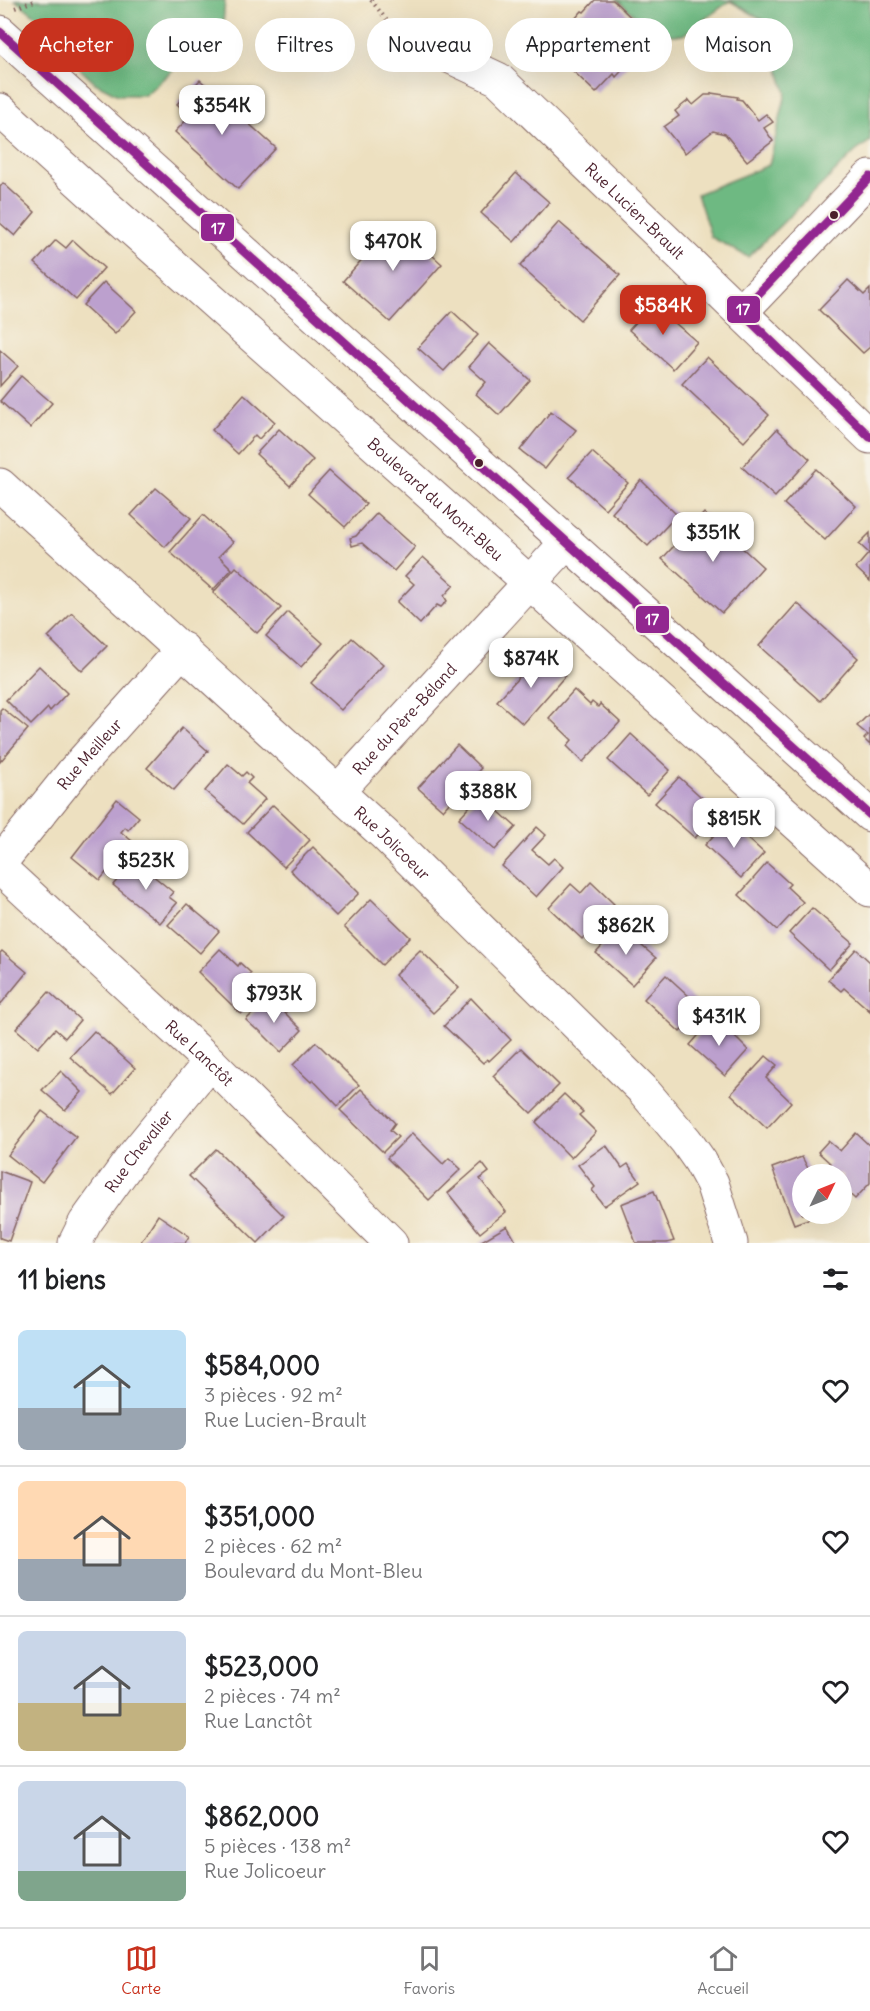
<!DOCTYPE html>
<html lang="fr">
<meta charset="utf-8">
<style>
body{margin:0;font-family:Delius,sans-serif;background:#f2f2f2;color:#202124;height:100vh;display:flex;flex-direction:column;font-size:22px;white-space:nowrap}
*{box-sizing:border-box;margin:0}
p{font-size:20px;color:#757577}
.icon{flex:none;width:33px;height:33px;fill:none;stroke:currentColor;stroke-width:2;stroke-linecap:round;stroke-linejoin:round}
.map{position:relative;height:1243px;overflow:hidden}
.sheet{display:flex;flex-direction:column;background:#fff;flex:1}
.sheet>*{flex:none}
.banner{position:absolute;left:18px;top:18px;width:834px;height:54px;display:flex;gap:12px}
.needle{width:39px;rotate:47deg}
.controls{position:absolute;left:792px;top:1164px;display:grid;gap:12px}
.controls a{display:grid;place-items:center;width:60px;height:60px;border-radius:50%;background:#fff;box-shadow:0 6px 24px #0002;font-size:30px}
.price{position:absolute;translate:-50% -51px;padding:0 14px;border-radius:12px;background:#fff;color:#222;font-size:20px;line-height:39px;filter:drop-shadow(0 2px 3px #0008)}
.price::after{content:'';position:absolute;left:50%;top:36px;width:18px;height:14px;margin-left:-9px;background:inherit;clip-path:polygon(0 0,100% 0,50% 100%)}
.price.active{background:#c8321e;color:#fff}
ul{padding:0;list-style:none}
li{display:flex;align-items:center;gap:18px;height:150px;padding:0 18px}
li+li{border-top:2px solid #e0e0e0}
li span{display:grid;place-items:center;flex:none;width:168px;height:120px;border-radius:9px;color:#555}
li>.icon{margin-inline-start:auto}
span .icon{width:72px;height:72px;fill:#fffc;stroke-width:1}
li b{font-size:26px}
h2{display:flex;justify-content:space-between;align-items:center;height:72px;padding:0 18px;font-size:26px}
.pill{padding:0 21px;border-radius:27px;background:#fff;box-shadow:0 6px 24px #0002;font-size:21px;line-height:54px}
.pill.active{background:#c8321e;color:#fff}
.dock{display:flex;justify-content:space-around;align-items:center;height:84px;border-top:2px solid #e0e0e0;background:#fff;font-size:16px;color:#757577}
.dock a{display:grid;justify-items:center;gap:3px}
.dock .active{color:#c8321e}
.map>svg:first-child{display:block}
.forest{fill:#6eb982;stroke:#5c6c56;stroke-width:1.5}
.building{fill:#bca0ce}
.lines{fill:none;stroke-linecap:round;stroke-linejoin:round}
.minor-casing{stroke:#83635f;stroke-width:35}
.path{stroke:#83635f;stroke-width:4;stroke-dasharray:1.5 4.5;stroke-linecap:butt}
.minor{stroke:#fff;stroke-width:33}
.bus-1-casing{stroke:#f7f3e8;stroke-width:14}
.bus-1{stroke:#922790;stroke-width:9}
.bus-dot{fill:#4a1f2b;stroke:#f7f3e8;stroke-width:2}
.labels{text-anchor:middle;stroke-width:4.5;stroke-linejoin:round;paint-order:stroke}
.street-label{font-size:16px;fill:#4a1f2b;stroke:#f7f3e8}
.line-badge{stroke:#f7f3e8;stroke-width:2}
.badge-label{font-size:16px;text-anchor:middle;font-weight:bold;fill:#fff}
</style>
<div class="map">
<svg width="870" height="1243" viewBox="0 0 870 1243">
<rect width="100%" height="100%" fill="#f7f3e8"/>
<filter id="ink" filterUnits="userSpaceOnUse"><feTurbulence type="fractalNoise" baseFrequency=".0167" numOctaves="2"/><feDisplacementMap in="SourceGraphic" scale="12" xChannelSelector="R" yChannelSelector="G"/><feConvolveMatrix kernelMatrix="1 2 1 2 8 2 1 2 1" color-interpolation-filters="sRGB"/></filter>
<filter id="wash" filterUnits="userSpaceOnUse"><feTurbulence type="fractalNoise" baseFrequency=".008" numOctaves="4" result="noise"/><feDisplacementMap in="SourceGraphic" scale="24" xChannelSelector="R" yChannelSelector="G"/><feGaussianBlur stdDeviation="1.35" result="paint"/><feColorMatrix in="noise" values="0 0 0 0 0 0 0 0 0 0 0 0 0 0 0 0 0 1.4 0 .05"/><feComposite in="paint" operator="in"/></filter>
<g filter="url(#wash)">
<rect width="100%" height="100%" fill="#ede0c0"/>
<g class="forest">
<polygon points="15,0 225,0 222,37 211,47 185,59 145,95 118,95 95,83 65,55 54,30"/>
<polygon points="617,0 870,0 870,141 855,152 748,257 711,237 697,194 769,165 786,93 763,20 730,1 683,35 657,35"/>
</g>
<g id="blocks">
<g class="building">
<polygon points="595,0 613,0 651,37 630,58 632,60 616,77 614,74 596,93 549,48 582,11 584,12"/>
<polygon points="200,80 276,148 238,189 175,132 190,116 177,104"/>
<polygon points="711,93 738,97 737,99 742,100 758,120 766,114 773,122 764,128 773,141 747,161 725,134 713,131 685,153 664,127 679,116 675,111 689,100 693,105 705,95 711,95"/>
<polygon points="516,173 549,202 514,242 481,213"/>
<polygon points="3,183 35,212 15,236 0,223 0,187"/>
<polygon points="395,222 442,264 390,322 343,281"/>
<polygon points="559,222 620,275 580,320 520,266"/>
<polygon points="56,240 66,248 73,240 104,268 76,300 35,263"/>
<polygon points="848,280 864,295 870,289 870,347 863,353 819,310"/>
<polygon points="104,282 136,311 115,334 83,305"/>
<polygon points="653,304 697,342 673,369 629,330"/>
<polygon points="452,311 478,335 444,371 418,348"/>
<polygon points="489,343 530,380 499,415 476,394 486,382 469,367"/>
<polygon points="0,350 18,366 0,386"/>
<polygon points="707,357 769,415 744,442 682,384"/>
<polygon points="21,376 52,403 30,428 0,401"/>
<polygon points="244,394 275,422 259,439 255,435 238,454 212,430"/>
<polygon points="551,411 576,430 545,469 520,450"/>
<polygon points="279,429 313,460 290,486 256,454"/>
<polygon points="777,429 810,459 775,497 742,467"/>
<polygon points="592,452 628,483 605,509 569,477"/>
<polygon points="816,469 856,506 825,540 784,504"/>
<polygon points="329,471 366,504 345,527 308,494"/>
<polygon points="641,480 677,515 648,546 612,513"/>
<polygon points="156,488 191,518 165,547 131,515"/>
<polygon points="377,513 415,547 394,571 362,543 352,546 350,538 356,536"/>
<polygon points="704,513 763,567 722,613 662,559"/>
<polygon points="203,515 233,542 219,556 232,569 213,590 170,552"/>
<polygon points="870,533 870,581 856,568 869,553 859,544"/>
<polygon points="423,557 454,585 444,596 447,601 441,607 437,605 420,624 397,602 414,584 405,576"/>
<polygon points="236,567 281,608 257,633 213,593"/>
<polygon points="797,603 858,658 820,701 759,646"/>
<polygon points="288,612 323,643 301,667 266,636"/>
<polygon points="72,613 107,646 82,671 48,637"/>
<polygon points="352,638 383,665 341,710 311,683"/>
<polygon points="540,654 565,676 523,724 497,701"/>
<polygon points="39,666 67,693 50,711 48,708 31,725 6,700"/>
<polygon points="574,690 590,705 592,702 598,707 600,704 620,722 583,762 567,746 572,740 549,718"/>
<polygon points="2,708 28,729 0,762 0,710"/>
<polygon points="870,713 870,745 864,739 868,735 857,726"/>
<polygon points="182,728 208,751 174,790 147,768"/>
<polygon points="631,734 670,770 647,795 608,760"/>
<polygon points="457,745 481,768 443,810 418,788"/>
<polygon points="228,764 242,776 246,772 252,778 247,783 265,799 243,824 205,791"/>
<polygon points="679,777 719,813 695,838 655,803"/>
<polygon points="480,795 516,827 495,850 459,818"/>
<polygon points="117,799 139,817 128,830 125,827 121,832 132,841 100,880 72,857"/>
<polygon points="273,805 310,840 284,867 247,832"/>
<polygon points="728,820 764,853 741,878 705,845"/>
<polygon points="537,827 546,835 532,850 548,864 554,858 563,867 536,897 502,866"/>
<polygon points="313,847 359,893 336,916 290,870"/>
<polygon points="134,860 173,892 169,897 177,903 160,923 113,885"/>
<polygon points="767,863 790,884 787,887 803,902 777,930 739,895"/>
<polygon points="591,882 614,904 582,939 549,908 571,884 581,893"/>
<polygon points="371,899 410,937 382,965 344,927"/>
<polygon points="187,904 219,931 200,953 168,925"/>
<polygon points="812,908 853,943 829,970 789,933"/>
<polygon points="620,927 656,958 632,985 596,953"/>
<polygon points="220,949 238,966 240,963 251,973 248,976 264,991 241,1014 198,972"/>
<polygon points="856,949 870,962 870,1011 844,988 841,991 828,980"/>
<polygon points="420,950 459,988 433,1013 395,975"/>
<polygon points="2,951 27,972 0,1005 0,953"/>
<polygon points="666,975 702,1008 680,1032 644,999"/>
<polygon points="49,992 80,1020 65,1038 55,1029 38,1048 16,1029"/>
<polygon points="269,997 302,1030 281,1052 258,1029 257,1030 246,1020"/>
<polygon points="471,998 511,1040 489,1061 487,1059 483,1063 444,1026"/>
<polygon points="713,1019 729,1032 730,1029 737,1035 735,1037 748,1050 725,1076 690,1045"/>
<polygon points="94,1031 135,1068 112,1094 70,1057"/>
<polygon points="316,1042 359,1085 338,1106 313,1080 311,1082 293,1065"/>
<polygon points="521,1048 559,1085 531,1113 493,1076"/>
<polygon points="766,1056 777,1065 766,1078 791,1102 767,1128 731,1094"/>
<polygon points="61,1071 82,1092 65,1110 42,1090"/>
<polygon points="361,1089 395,1123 390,1130 398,1137 383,1152 340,1110"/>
<polygon points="564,1094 583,1112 579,1115 596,1132 571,1158 536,1122"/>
<polygon points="42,1111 76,1137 42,1182 8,1155"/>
<polygon points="412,1133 443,1164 449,1158 461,1169 429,1200 387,1158"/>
<polygon points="856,1133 870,1146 870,1183 855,1199 842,1187 842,1174 827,1174 823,1170 830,1163 818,1152 828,1141 840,1151"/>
<polygon points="606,1145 622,1168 628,1164 640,1181 604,1206 592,1190 595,1187 578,1165"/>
<polygon points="216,1149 284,1216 258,1243 189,1176"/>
<polygon points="802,1157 811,1174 802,1174 802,1214 822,1214 794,1224 772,1168"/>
<polygon points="482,1163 489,1172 480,1179 506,1212 480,1233 448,1193"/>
<polygon points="0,1171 30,1182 9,1241 0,1238"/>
<polygon points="654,1191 674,1241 667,1243 636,1243 621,1204"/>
<polygon points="158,1215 189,1236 185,1243 140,1243"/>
<polygon points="507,1226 517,1243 478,1243"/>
</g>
</g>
</g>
<g filter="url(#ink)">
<use href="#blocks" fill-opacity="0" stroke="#83635f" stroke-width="1.5"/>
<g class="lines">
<defs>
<g id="minor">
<polyline points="0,32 870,815"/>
<path id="s1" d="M440,52L498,79L870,437"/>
<path id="s2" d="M0,110L98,199L529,582L870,890"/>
<polyline points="741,312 870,177"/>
<path id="s3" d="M0,485L384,834L642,1089L686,1141L700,1161L712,1183L731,1243"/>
<path id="s4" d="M338,791L567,542"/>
<path id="s5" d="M0,863L73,772L183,649"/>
<path id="s6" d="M0,868L210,1062L391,1243"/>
<path id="s7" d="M75,1243L85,1223L134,1155L210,1062"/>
</g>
</defs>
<use href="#minor" class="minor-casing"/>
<g class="path">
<polyline points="371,0 396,32 416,41"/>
<polyline points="15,8 37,0"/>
</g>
<use href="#minor" class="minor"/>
<defs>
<g id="bus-1">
<polyline points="0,32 870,815"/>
<polyline points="870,177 741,312 870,437"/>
</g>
</defs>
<use href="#bus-1" class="bus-1-casing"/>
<use href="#bus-1" class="bus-1"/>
</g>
</g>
<g class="bus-dot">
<circle cx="834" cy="215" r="5"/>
<circle cx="479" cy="463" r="5"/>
</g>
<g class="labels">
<g class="street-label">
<text dy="6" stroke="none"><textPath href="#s1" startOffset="254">Rue Lucien-Brault</textPath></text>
<text dy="6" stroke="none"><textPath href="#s2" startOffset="584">Boulevard du Mont-Bleu</textPath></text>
<text dy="6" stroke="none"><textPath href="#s4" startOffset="98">Rue du Père-Béland</textPath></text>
<text dy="6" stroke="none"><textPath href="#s5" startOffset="141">Rue Meilleur</textPath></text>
<text dy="6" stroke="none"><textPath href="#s3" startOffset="531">Rue Jolicoeur</textPath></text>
<text dy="6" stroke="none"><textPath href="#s6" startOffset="272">Rue Lanctôt</textPath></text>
<text dy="6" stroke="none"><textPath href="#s7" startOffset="112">Rue Chevalier</textPath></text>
</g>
</g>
<g class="line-badge">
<rect x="200" y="213" width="35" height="29" rx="6" fill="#922790"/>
<rect x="726" y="295" width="35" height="29" rx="6" fill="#922790"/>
<rect x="635" y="605" width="35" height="29" rx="6" fill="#922790"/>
</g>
<g class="badge-label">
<text x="218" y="234">17</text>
<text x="743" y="315">17</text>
<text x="652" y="625">17</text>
</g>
</svg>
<div class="controls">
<a><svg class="needle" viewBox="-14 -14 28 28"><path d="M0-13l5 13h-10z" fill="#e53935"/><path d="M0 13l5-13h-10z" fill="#757577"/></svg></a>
</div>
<b class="price" style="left:222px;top:136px">$354K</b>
<b class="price" style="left:393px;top:272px">$470K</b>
<b class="price active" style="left:663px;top:336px">$584K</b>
<b class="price" style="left:713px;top:563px">$351K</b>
<b class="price" style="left:531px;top:689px">$874K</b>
<b class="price" style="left:488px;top:822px">$388K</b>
<b class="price" style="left:734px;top:849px">$815K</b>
<b class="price" style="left:146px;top:891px">$523K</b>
<b class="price" style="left:626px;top:956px">$862K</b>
<b class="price" style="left:274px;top:1024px">$793K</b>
<b class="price" style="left:719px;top:1047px">$431K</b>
<div class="banner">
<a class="pill active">Acheter</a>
<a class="pill">Louer</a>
<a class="pill">Filtres</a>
<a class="pill">Nouveau</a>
<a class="pill">Appartement</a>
<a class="pill">Maison</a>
</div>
</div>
<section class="sheet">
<h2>11 biens<svg class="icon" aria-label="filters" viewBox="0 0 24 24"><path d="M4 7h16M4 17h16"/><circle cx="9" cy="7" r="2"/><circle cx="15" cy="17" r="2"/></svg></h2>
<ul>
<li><span style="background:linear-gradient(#bfe0f5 65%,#9aa5b1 0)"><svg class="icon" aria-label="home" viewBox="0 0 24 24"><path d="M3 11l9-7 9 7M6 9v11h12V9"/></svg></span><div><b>$584,000</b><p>3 pièces · 92 m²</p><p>Rue Lucien-Brault</p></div><svg class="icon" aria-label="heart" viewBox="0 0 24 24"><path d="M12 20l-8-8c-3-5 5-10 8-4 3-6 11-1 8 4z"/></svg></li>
<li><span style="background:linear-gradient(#ffd9b3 65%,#9aa5b1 0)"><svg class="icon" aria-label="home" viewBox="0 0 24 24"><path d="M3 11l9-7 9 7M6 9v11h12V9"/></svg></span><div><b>$351,000</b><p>2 pièces · 62 m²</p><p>Boulevard du Mont-Bleu</p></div><svg class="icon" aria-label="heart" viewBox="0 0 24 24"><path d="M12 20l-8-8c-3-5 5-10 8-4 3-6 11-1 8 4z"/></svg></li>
<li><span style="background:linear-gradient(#c9d6e8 60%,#c2b280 0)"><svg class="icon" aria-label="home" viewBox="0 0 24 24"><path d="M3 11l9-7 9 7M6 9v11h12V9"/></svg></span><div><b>$523,000</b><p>2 pièces · 74 m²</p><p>Rue Lanctôt</p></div><svg class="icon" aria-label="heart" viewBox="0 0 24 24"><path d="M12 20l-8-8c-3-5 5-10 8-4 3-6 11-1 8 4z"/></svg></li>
<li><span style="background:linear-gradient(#c9d6e8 75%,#7fa58c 0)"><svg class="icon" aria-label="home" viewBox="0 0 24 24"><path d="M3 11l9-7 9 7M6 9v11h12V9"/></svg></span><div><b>$862,000</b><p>5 pièces · 138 m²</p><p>Rue Jolicoeur</p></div><svg class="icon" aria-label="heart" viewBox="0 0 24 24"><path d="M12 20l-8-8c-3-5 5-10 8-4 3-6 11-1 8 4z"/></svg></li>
</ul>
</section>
<nav class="dock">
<a class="active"><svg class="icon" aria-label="map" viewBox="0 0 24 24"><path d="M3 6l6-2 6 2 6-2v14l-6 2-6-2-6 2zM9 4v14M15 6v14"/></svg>Carte</a>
<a><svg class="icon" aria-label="saved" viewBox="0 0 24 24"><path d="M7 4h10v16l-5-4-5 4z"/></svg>Favoris</a>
<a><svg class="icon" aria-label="home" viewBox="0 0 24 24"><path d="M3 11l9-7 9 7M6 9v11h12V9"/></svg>Accueil</a>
</nav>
